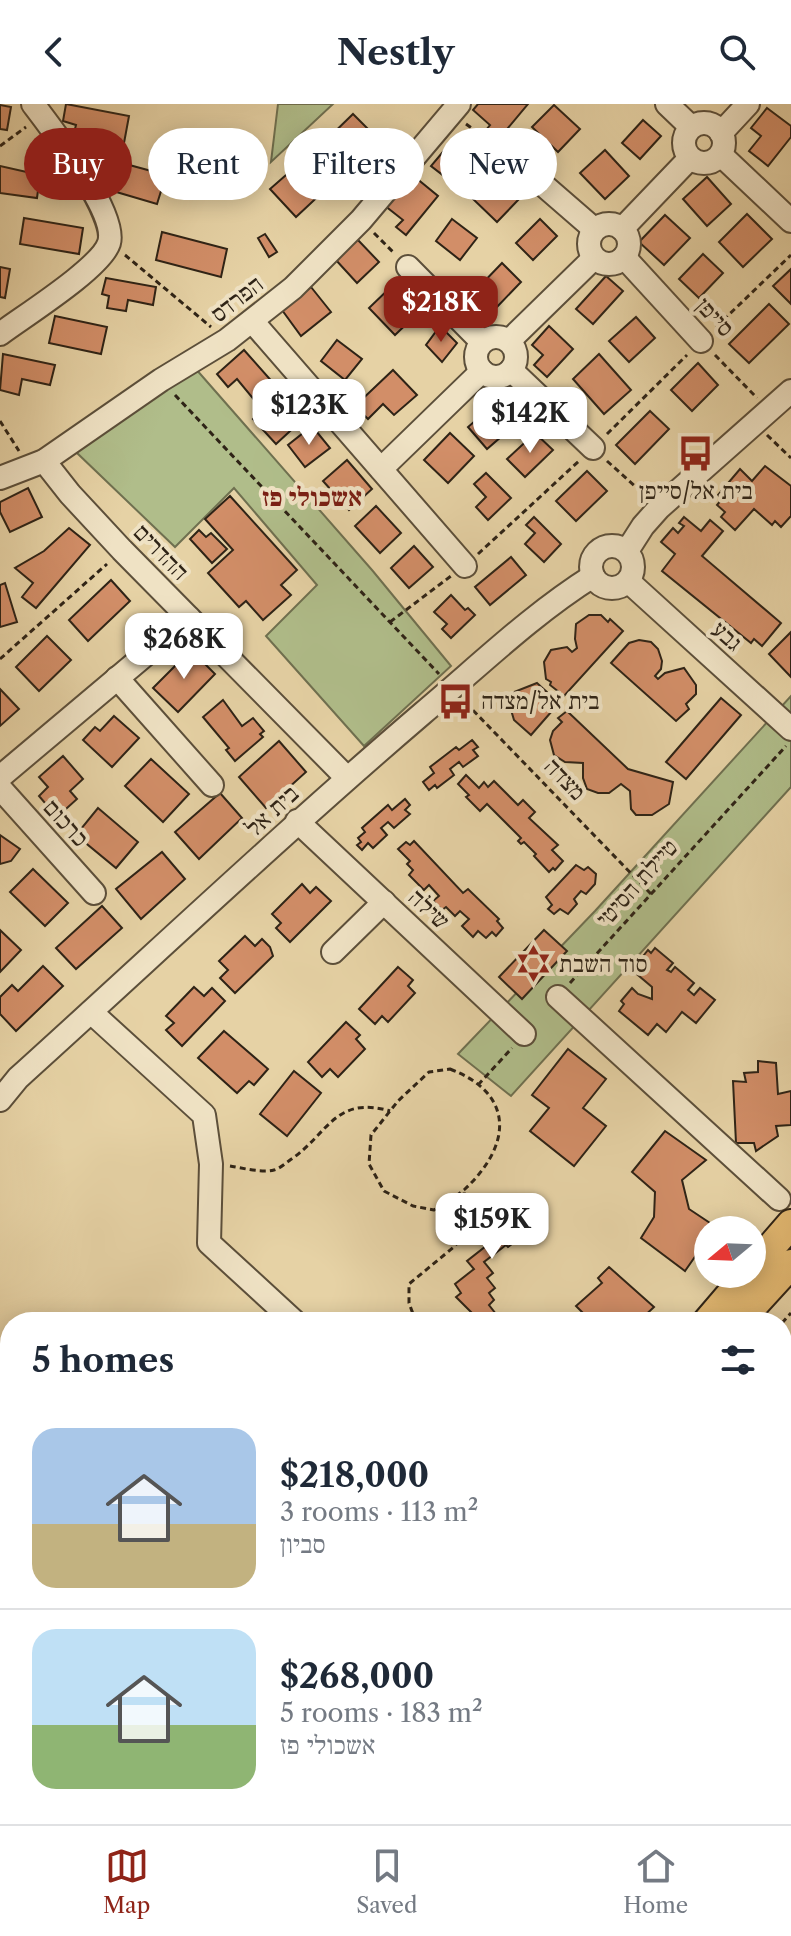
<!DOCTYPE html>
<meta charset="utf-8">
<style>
body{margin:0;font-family:"Libre Caslon Text","Frank Ruhl Libre",serif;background:#f6f6f7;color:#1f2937;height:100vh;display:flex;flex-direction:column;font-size:30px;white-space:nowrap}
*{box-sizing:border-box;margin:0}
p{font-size:26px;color:#747a83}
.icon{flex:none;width:44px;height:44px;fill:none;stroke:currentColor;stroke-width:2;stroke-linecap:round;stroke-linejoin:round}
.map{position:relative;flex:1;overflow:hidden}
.sheet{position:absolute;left:0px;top:1208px;width:792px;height:512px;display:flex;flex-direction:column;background:#fff;border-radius:32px 32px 0 0;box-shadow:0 4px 20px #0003}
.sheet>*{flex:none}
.top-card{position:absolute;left:24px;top:24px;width:744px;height:72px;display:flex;gap:16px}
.needle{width:52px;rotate:251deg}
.tools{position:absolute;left:694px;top:1112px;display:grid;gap:16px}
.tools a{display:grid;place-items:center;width:72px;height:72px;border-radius:50%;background:#fff;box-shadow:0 4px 20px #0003;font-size:40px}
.price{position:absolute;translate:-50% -68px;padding:0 18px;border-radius:16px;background:#fff;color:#222;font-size:26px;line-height:52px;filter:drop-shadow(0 2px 4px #0008)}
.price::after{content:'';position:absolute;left:50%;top:48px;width:24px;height:18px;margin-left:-12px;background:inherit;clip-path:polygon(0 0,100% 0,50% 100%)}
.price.selected{background:#8f2418;color:#fff}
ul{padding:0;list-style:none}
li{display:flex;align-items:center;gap:24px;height:200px;padding:0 32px}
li+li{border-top:2px solid #e0e1e3}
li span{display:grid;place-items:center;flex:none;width:224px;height:160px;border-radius:24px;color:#555}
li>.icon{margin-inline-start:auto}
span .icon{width:96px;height:96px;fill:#fffc;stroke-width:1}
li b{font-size:34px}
h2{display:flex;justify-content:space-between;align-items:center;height:96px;padding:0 32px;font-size:34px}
.chip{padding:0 28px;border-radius:36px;background:#fff;box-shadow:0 4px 20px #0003;font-size:28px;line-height:72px}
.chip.selected{background:#8f2418;color:#fff}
header{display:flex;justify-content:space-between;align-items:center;height:104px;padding:0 32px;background:#fff;font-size:36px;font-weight:800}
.menu{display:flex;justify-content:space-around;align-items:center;height:112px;border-top:2px solid #e0e1e3;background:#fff;font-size:22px;color:#747a83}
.menu a{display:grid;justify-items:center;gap:4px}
.menu .selected{color:#8f2418}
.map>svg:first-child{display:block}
.green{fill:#b0bd8a;stroke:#6f7050;stroke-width:2}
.building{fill:#d28e68;stroke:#2e2316;stroke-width:2}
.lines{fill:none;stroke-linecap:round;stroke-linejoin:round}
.minor-casing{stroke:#5c4f3a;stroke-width:26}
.major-casing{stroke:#2e2316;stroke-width:32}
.path{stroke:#2e2316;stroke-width:3;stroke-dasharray:6 4;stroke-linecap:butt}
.minor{stroke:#efe2c4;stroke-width:22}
.major{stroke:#e3b972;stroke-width:28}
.labels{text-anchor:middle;stroke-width:8;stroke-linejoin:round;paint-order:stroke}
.street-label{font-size:24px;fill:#2e2316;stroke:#efe2c4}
.poi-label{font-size:24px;fill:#2e2316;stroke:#efe2c4;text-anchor:start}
.neighbourhood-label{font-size:26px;font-weight:bold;fill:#7a1f14;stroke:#efe2c4}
</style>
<header><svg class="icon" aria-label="back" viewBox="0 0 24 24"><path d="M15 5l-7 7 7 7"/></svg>Nestly<svg class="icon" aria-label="search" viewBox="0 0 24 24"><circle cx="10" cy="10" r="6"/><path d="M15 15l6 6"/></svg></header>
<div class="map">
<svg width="791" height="1720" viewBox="0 0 791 1720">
<rect width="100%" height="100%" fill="#e6d2a5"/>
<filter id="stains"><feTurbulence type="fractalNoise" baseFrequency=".0025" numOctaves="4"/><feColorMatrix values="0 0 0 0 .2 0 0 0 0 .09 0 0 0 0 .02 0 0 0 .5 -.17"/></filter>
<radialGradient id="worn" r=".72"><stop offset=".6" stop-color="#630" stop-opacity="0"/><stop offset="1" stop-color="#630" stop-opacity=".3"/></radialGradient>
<g class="green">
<polygon points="278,0 333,0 271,58"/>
<polygon points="195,264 372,466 451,562 364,642 266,532 317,481 234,384 175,443 76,348"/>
<polygon points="791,592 791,683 511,992 458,950 595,807"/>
<polygon points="791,1240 791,1628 782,1619 782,1252"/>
<polygon points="0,1334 10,1337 10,1641 0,1643"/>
<polygon points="181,1710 289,1710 283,1720 189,1720"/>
</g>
<g class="building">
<polygon points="66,0 129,12 124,39 74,29 76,21 63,17"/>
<polygon points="478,0 528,0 498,36 486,26 490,21 473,6"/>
<polygon points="0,1 11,3 7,26 0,25"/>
<polygon points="554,1 580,25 558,48 532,23"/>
<polygon points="767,4 791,22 791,33 768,62 749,47 761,32 751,24"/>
<polygon points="353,10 380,37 344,73 317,45"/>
<polygon points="643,16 661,32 640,55 622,39"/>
<polygon points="447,43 468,60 453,79 431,62"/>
<polygon points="605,46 629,72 605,95 580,69"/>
<polygon points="111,56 166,71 157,100 113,87 115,80 105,77"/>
<polygon points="301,58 326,85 296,113 270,85"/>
<polygon points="0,62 40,71 37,94 0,89"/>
<polygon points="410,69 438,92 406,131 396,123 403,116 384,101"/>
<polygon points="495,70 520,94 497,118 472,94"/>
<polygon points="707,73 731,100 707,122 683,95"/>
<polygon points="747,110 772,135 743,163 719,138"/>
<polygon points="665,111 690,134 664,161 639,138"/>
<polygon points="24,114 83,124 79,150 20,140"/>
<polygon points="452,115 477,134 460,156 436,137"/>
<polygon points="540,115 557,132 533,156 516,139"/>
<polygon points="162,128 227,145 221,173 156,156"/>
<polygon points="265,130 277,148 269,153 258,134"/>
<polygon points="357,135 379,158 357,179 335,155"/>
<polygon points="703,150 723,169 699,194 679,175"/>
<polygon points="502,159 521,178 495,205 476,186"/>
<polygon points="0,163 10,165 5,194 0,193"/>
<polygon points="791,165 791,200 773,182"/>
<polygon points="606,172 623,187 593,220 576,205"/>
<polygon points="106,174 156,183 153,201 128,196 126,207 107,204 109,192 102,190"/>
<polygon points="393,181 419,208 395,231 369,204"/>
<polygon points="311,183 331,208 301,232 282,206"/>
<polygon points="769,200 789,220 749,259 729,240"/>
<polygon points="55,212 107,223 101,250 49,239"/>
<polygon points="636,213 655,234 629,258 609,237"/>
<polygon points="440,222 457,239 442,258 426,241"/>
<polygon points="549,222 573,245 547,273 534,261 543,251 532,241"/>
<polygon points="337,236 362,255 345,276 321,257"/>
<polygon points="244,246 275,281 256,298 237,275 228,283 217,270"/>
<polygon points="3,250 55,261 50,281 22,275 19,291 0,286"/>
<polygon points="599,250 631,286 604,310 573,275"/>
<polygon points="698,259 718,281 692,307 671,286"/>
<polygon points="393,266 417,291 394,311 383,300 368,315 355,302"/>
<polygon points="278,292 301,317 276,340 253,315"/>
<polygon points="504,292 523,314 487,345 468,323"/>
<polygon points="650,307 669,325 635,360 616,341"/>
<polygon points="312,322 330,344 305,363 288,341"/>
<polygon points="450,329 474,352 448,379 424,356"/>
<polygon points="535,329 553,346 525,373 507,355"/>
<polygon points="347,356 372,385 349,406 323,377"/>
<polygon points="765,362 791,382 791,412 781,423 775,417 772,421 754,405 735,426 721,413 725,408 717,401 722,395 718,391 740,365 752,377"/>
<polygon points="587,367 607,387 576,417 556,397"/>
<polygon points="486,369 511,394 488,416 476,403 486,393 474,380"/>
<polygon points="28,384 42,413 10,428 0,408 0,398"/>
<polygon points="230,392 297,466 281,481 291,491 263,516 246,497 239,503 208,469 233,446 205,415"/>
<polygon points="376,402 401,429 380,449 355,422"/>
<polygon points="534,413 561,440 544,458 525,440 535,429 526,421"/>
<polygon points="684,413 701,427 710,416 723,427 702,452 781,519 762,542 754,535 751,539 662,467 675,450 661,438 673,424 678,429 684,422 679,419"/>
<polygon points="69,424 90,441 36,504 22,493 33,479 15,464 44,447"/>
<polygon points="199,426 206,433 211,429 227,445 212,459 190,435"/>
<polygon points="414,442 433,463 409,484 391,464"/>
<polygon points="511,453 526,471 490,501 475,483"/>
<polygon points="111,476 130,497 88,537 69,516"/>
<polygon points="5,479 17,518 0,523 0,481"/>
<polygon points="451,491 465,506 468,504 475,511 451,534 442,525 447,520 434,508"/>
<polygon points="589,511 601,511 608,518 610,515 623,527 564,592 550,581 551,578 546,575 544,558 551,546 567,543 572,548 577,544 575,535 576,520"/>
<polygon points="791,528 791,573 769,550"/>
<polygon points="47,532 71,556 39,587 16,563"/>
<polygon points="639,536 651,538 658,545 662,557 661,565 655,572 658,575 665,569 684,564 696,581 696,590 686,600 689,605 676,617 611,559 629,539"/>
<polygon points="191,546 215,570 178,608 153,584"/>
<polygon points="537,579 559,599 531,631 514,616 509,599 514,588"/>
<polygon points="0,585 19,605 0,622"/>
<polygon points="721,594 741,611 686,675 666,658"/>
<polygon points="223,596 242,622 253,614 264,627 260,630 263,633 235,657 226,646 229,644 203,613"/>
<polygon points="567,607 628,665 673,678 669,700 652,711 636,711 631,705 630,687 621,680 609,689 598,689 587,685 583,674 583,659 565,658 554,651 550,636 553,627 562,618 558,614"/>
<polygon points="114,612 139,634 112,663 83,636 95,623 100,627"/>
<polygon points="472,636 478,643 473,646 478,652 463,663 459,658 450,665 454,671 437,684 435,681 429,686 423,678 434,669 430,663 456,643 459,646"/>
<polygon points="279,637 306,668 266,704 239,673"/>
<polygon points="63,652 83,675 70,687 77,695 57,713 39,692 48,683 39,673"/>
<polygon points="151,655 189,690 163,718 125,682"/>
<polygon points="466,671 479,684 484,678 488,683 494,677 518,701 523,696 535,708 529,714 558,741 552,746 563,757 555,766 553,764 549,768 534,752 536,750 524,738 521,740 518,737 521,734 487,700 480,707 466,693 469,691 458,680"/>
<polygon points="220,689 242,714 199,755 175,728"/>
<polygon points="405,695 410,701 405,706 410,710 394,724 388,718 381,724 387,731 373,744 368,739 362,746 357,741 361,738 358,734 365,728 362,724 388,701 392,706"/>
<polygon points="98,704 138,738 116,764 76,731"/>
<polygon points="0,731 20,745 11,757 0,760"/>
<polygon points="414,737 463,789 468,785 499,815 497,817 503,824 496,832 492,828 486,834 478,827 473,833 462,822 469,815 460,807 455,812 446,803 442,806 433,797 439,792 429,781 424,786 409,771 413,766 407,760 410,757 398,745 406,738 410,741"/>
<polygon points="162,748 185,775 141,815 116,785"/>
<polygon points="576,761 584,766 588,763 596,770 595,780 586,790 581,787 574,795 577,800 568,810 560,805 554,810 548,805 552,801 546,793"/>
<polygon points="33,765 68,799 45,822 10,788"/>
<polygon points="302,780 310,789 316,783 331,797 290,838 276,824 281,819 272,810"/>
<polygon points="102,802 122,824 76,865 56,844"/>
<polygon points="0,826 21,846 0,868"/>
<polygon points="544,826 567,847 522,895 499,873"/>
<polygon points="245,832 255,842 262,835 270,843 273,852 235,889 220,874 228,866 219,857"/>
<polygon points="655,844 673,859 667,866 671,868 675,863 694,879 688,886 694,891 700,884 715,896 696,919 682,908 666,928 657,920 648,931 619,907 624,900 621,897 632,884 638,890 652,895 652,883 632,866 648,846 651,849"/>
<polygon points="43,862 63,882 16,927 0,910 0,893 12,881 18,887"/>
<polygon points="398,863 413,876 408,882 415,889 388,918 382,912 375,920 359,905"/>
<polygon points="194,883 204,892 212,884 225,897 182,942 166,926 174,919 166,912"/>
<polygon points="346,918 360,931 356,935 365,945 338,973 330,965 322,973 308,958"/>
<polygon points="224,927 268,965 254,981 249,977 237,989 198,954"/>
<polygon points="568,945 606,975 583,1004 606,1022 574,1062 530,1027 549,1004 532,991"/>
<polygon points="758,957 776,959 778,990 791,987 791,1021 776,1022 778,1032 756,1047 754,1039 736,1039 733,977 746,978 744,969 758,968"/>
<polygon points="294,967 321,989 287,1032 260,1010"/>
<polygon points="665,1027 706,1056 682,1076 689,1105 716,1123 714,1126 708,1126 708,1134 685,1167 641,1134 654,1113 655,1088 632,1068"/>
<polygon points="527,1092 537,1104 529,1111 535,1118 513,1131 517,1136 508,1143 506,1141 484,1158 493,1169 487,1174 495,1184 489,1189 494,1196 489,1201 496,1210 486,1218 481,1218 456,1193 461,1189 455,1180 474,1165 467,1157 500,1131 491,1119 505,1109 507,1111 515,1106 511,1101 517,1096 519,1098"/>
<polygon points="609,1163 654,1203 638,1218 589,1218 592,1218 576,1202 602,1179 598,1174"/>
<polygon points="3,1369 7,1374 10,1371 10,1400 0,1389 0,1372"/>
</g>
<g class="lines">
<defs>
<g id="minor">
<polyline points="667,0 691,23"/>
<circle cx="704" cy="39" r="20"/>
<polyline points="721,29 748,0"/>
<polyline points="721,51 791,117"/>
<polyline points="511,53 594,125"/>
<circle cx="609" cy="140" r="20"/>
<polyline points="622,125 690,54"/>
<polyline points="624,153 701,237"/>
<polyline points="408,163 482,238"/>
<polyline points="252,217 465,462"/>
<path d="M0,230C24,212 101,164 109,139C118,110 52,25 33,0"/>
<circle cx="496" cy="253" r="20"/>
<polyline points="509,237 594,154"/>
<polyline points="511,266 593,344"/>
<polyline points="44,357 70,390 122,446 347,674"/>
<polyline points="381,365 482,267"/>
<polyline points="0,374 44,357 161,276 227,236 293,184 361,116 459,0"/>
<circle cx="612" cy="463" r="21"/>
<polyline points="627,447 643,422 659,404 791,287"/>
<polyline points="628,477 791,625"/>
<polyline points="117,574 212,681"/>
<polyline points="0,673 189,514"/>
<polyline points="0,684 94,789"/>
<polyline points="297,717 524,930"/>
<polyline points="333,848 384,798"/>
<polyline points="558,893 779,1095"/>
<polyline points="91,908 204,1011 211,1060 209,1139 295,1218"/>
<path d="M0,996L18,974C153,852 285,727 423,609C479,562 531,511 593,472"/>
<polyline points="0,1265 10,1268"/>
<polyline points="0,1300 10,1303"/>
<polyline points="782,1639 791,1648"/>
<polyline points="782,1669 791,1675"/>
<polyline points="425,1720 430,1710"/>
</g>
<g id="major">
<polyline points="752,1165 791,1120"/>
<polyline points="707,1218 748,1170"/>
<polyline points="738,1218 791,1160"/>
<polyline points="309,1720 314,1710"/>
<polyline points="380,1720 385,1710"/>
</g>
</defs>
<use href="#minor" class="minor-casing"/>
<use href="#major" class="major-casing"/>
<g class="path">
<polyline points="466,20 495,41"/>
<polyline points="0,42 26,23"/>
<polyline points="374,129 394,149"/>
<polyline points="125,151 211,223"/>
<polyline points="716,223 791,151"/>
<polyline points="715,251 757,294"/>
<polyline points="175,291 439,570"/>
<polyline points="0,317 19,347"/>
<polyline points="607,330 687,251"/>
<polyline points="767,331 791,354"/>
<polyline points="607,357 646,392"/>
<polyline points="478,450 579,357"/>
<polyline points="390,518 451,472"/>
<polyline points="0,555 107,460"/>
<polyline points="466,599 651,790"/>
<polyline points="570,879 786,642"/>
<path d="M450,965C515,990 512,1041 465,1085C456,1093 444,1099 434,1106L413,1102L384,1087L369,1060L371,1031L398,997L429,968Z"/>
<polyline points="478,981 512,944"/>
<path d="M230,1062C242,1064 262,1069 274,1066C279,1065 286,1059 290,1056C328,1031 334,991 390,1007"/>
<polyline points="416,1218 409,1199 409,1180 455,1142 467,1123 464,1085"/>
<polyline points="782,1219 791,1209"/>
</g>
<use href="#minor" class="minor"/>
<use href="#major" class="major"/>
</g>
<defs>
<symbol id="bus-bare" viewBox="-9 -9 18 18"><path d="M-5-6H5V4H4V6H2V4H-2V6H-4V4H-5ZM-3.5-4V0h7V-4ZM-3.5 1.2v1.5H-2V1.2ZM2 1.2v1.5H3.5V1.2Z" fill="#8f2418" stroke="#efe2c4" stroke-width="2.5" paint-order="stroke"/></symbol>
<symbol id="synagogue-bare" viewBox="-9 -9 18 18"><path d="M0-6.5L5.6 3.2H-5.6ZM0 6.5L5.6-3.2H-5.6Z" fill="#8f2418" stroke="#efe2c4" stroke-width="2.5" paint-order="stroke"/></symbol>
</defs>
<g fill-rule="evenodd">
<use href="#bus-bare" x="670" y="324" width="51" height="51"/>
<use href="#bus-bare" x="430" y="572" width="51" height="51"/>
<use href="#synagogue-bare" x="508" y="834" width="51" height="51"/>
</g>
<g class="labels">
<g class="street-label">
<text transform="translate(237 195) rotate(-38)" y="8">הפרדס</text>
<text transform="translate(715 213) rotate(47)" y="8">סייפן</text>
<text transform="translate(161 448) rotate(46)" y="8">ההדרים</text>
<text transform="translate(727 532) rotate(42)" y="8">גבע</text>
<text transform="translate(565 675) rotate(46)" y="8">מצדה</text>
<text transform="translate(272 707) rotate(-43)" y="8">בית אל</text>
<text transform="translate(66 719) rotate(48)" y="8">כרכום</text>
<text transform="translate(637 779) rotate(-48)" y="8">טיילת הסיטי</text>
<text transform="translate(429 805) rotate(43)" y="8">שילה</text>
</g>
<g class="poi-label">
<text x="696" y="395" text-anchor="middle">בית אל/סייפן</text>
<text x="481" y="605">בית אל/מצדה</text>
<text x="559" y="868">סוד השבת</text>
</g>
<g class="neighbourhood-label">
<text x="312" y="402">אשכולי פז</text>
</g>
</g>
<rect width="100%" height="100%" filter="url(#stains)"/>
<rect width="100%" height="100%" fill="url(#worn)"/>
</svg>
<div class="tools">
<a><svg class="needle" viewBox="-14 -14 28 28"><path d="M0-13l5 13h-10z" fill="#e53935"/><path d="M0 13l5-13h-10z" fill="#747a83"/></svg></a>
</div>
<b class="price selected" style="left:441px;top:240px">$218K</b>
<b class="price" style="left:309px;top:343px">$123K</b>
<b class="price" style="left:530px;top:351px">$142K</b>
<b class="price" style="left:184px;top:577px">$268K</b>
<b class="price" style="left:492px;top:1157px">$159K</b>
<div class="top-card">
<a class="chip selected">Buy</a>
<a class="chip">Rent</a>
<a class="chip">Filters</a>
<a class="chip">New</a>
</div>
<section class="sheet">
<h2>5 homes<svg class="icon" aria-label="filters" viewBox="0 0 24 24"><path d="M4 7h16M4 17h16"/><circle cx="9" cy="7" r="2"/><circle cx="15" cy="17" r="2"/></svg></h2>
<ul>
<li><span style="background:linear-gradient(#a9c7e8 60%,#c2b280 0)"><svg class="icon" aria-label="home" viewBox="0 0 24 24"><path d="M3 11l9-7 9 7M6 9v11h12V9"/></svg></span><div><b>$218,000</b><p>3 rooms · 113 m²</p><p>סביון</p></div></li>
<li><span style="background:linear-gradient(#bfe0f5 60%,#8fb573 0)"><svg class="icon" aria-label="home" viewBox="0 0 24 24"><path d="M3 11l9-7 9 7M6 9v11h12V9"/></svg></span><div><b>$268,000</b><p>5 rooms · 183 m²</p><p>אשכולי פז</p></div></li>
</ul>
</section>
</div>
<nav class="menu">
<a class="selected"><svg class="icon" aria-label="map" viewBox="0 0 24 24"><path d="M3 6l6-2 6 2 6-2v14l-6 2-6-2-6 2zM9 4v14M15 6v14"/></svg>Map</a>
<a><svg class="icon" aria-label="saved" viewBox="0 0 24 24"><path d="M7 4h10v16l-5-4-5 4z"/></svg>Saved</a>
<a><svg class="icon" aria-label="home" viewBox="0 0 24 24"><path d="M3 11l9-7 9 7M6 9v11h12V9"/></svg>Home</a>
</nav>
